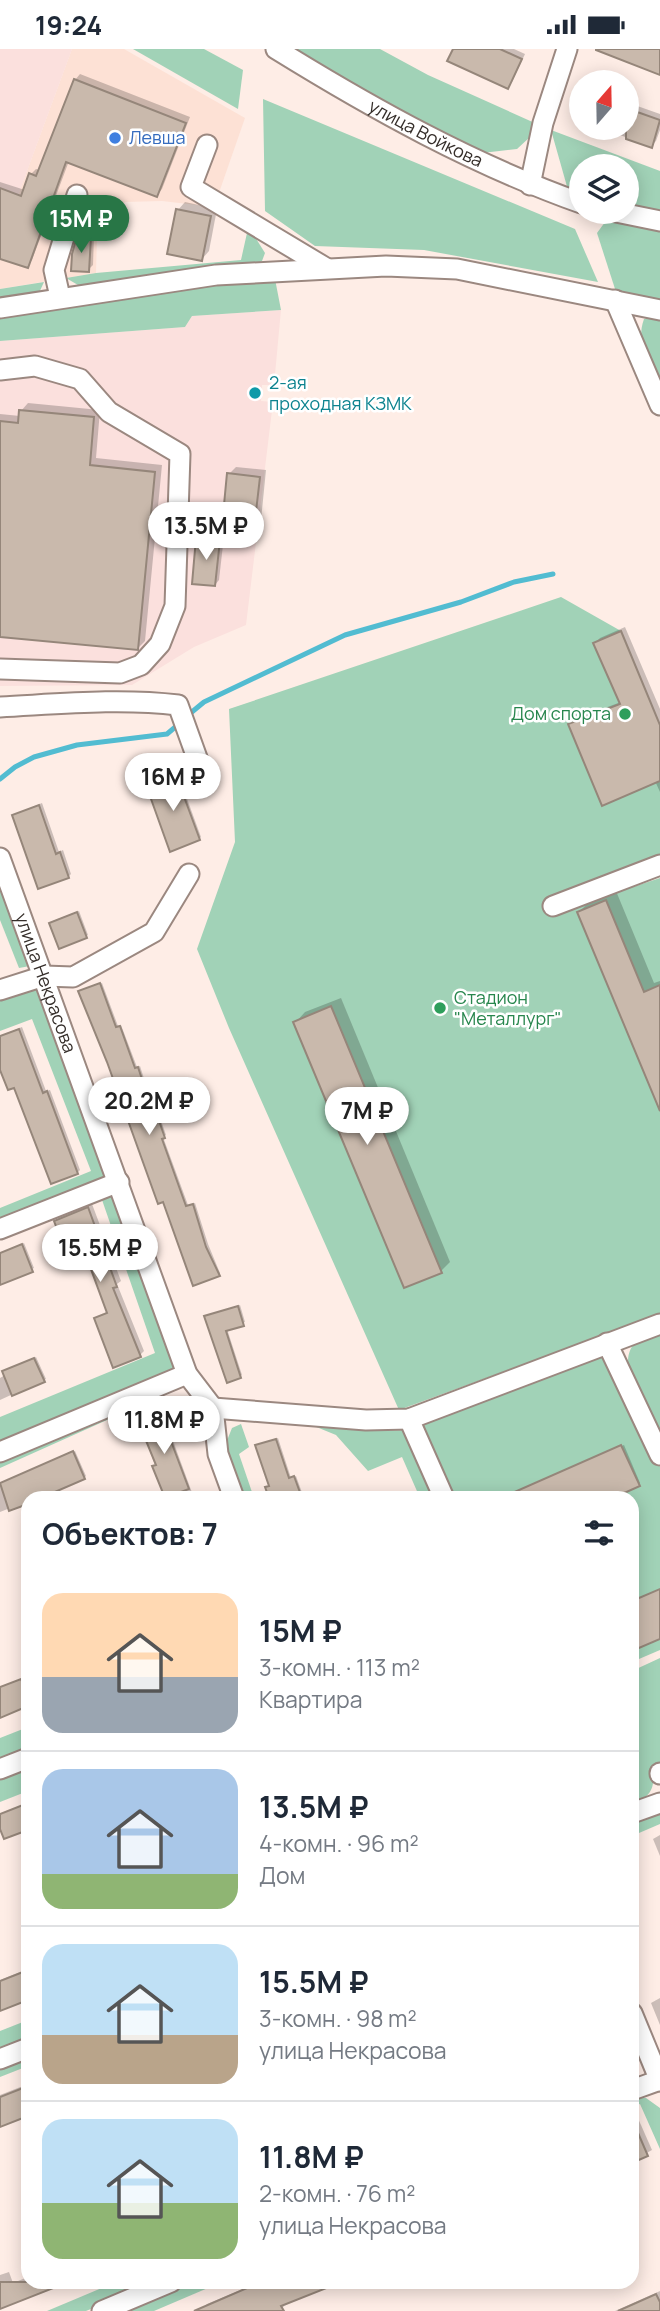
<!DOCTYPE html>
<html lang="ru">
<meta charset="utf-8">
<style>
body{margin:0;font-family:Manrope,sans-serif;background:#f6f6f7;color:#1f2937;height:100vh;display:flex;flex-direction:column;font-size:26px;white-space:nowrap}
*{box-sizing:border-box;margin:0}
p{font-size:23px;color:#747a83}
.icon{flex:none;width:38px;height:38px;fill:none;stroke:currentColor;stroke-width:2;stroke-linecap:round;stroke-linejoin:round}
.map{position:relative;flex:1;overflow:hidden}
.panel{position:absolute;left:21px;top:1442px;width:618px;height:798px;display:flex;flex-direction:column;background:#fff;border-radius:21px;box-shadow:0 4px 18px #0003}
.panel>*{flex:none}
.needle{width:46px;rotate:20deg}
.buttons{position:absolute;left:569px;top:21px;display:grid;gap:14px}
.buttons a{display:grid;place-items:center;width:70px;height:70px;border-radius:50%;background:#fff;box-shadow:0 4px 18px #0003;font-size:35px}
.price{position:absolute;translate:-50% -60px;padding:0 16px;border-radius:24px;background:#fff;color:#222;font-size:23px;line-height:46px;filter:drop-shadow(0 2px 4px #0008)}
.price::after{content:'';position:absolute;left:50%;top:42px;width:21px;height:16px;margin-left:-10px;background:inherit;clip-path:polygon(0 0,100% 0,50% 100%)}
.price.selected{background:#287646;color:#fff}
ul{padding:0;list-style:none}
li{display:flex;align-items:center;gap:21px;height:175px;padding:0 21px}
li+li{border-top:2px solid #e0e1e3}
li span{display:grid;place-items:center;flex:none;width:196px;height:140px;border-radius:21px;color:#555}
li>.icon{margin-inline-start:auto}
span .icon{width:84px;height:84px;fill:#fffc;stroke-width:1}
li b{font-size:30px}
h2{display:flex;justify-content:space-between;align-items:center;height:84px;padding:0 21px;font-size:30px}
.status{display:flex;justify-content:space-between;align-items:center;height:49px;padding:0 35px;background:#fff;direction:ltr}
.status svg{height:19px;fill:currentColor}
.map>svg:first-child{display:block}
.built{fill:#fde1d5}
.industrial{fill:#fbe0dd}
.green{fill:#a1d2b7}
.shadow{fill:#0003}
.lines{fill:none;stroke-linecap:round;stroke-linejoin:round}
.stream{stroke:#52bcd1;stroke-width:5}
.building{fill:#c9b9ac;stroke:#95867a;stroke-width:2}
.minor-casing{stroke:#9b8880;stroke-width:23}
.minor{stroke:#fff;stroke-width:19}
.shop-dot{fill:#3f7fe0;stroke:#fff;stroke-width:2.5}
.culture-dot{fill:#0f9aa8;stroke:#fff;stroke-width:2.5}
.leisure-dot{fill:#2e9e5b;stroke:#fff;stroke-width:2.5}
.labels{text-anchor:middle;stroke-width:5;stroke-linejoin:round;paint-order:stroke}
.street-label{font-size:18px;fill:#352e2a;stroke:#fff}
.shop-label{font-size:18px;fill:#366cbe;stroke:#fff;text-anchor:start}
.culture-label{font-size:18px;fill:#0d838f;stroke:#fff;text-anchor:start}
.leisure-label{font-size:18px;fill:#27864d;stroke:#fff;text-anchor:end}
</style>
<div class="status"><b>19:24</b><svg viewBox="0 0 49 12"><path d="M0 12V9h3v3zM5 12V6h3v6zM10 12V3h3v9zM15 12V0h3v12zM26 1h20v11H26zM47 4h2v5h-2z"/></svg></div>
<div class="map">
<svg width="660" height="2262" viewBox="0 0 660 2262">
<rect width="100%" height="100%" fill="#feede6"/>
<polygon class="built" points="72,0 124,0 245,69 214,158 162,152 125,153 97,188 96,224 0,240 0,195"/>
<g class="industrial">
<polygon points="0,0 72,0 0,195"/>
<polygon points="281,261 274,336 262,336 261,352 273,353 246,576 194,598 132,636 0,637 0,292 185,278 192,267"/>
</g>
<g class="green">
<polygon points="133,0 204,0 243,21 238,60"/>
<polygon points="296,0 380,0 428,26 537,75 530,88 517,100 482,104 351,35"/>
<polygon points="263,50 575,180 598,233 424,201 315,197 265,162"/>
<polygon points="551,81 660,122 660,162 627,155 626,117 581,117 581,146 568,141"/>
<polygon points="608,169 660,180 660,253 616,243 597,184"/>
<polygon points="247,184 255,188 265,204 262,212 256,215 78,236 66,229 96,224 241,211"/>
<polygon points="275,230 281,261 192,267 185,278 0,292 0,265 223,232"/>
<polygon points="44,233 39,244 0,251 0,240"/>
<path d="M653,268L660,269V336C650,314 635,294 644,270Z"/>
<polygon points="561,548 621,582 660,676 660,806 625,819 633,838 660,829 660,1265 399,1361 229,979 197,900 235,793 229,660"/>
<polygon points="0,837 30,917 19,919 0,871"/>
<polygon points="35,938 106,1128 0,1169 0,1159 91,1122 32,970 0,982 0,950"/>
<polygon points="111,1143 176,1322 0,1395 0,1368 155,1304 101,1148"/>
<path d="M660,1284V1382L654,1380C644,1359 612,1309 638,1292C644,1288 654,1286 660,1284Z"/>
<polygon points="595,1307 610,1310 660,1418 660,1601 632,1613 632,1449 449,1449 421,1379 428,1370"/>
<polygon points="174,1341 0,1419 0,1411"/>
<polygon points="241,1375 249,1398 239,1405 254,1449 241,1449 229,1416 226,1394 232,1379"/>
<polygon points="309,1375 376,1382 407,1381 437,1449 420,1449 402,1408 368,1422 336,1386"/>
<path d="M660,1609V1715L653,1721C655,1741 650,1748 632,1755V1622Z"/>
<polygon points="28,1678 28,1701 0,1711 0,1689"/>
<polygon points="28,1718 28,1742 0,1753 0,1729"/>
<polygon points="660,1762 660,1775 632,1787 632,1772"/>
<polygon points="28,1971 28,1992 0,2003 0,1982"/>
<polygon points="28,2008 28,2017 0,2028 0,2020"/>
<polygon points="632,2047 646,2049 660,2059 660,2100 640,2055 632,2058"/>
<polygon points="116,2233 155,2233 86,2262 47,2262"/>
<polygon points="186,2233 222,2233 154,2262 118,2262"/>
</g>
<g class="shadow">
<polygon points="454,0 514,0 525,5 512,33 508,37"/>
<polygon points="80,25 190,68 162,140 157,146 69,112 32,211 27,217 0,208 0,133 25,141 31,125 36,120 40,121 75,31"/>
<polygon points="626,53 660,65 660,81 656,92 651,97 600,79 626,79"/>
<polygon points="185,153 217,160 209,202 202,210 178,161"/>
<polygon points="84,183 94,184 93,216 88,221 79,188"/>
<polygon points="28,354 100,361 96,409 162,416 145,592 138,599 0,586 0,365 20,367 21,362"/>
<polygon points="236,418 266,421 261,471 254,478 229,425"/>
<polygon points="203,485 224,487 219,531 215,536 198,490"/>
<polygon points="625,578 660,660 660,743 655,732 570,675 575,670 621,653 595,594 600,589"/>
<polygon points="178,725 201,788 199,790 150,735"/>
<polygon points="42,754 59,803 63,801 71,825 68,828 14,766"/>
<polygon points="616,842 654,934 660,932 660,1058 579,863 588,854"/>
<polygon points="79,862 88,886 60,898 53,872"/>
<polygon points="102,934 118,977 121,976 137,1018 140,1017 155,1064 158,1063 166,1086 163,1088 188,1156 195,1154 208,1195 220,1224 219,1226 164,1151 82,941"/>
<polygon points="341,949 450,1213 441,1222 296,973 305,963"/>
<polygon points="22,978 46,1042 50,1041 80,1121 77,1124 0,1016 0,987"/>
<polygon points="92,1155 121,1232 117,1235 144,1302 140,1306 96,1270 108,1262 86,1202 56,1172 60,1168"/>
<polygon points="24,1194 34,1219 0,1234 0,1204"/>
<polygon points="240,1256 245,1273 227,1280 242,1326 240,1327 206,1267"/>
<polygon points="36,1308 46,1330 0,1351 0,1329 5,1326 5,1321"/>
<polygon points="162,1362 194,1449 166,1449 140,1372"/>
<polygon points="278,1389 291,1429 296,1427 304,1449 271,1449 267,1438 270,1435 259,1395"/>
<polygon points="624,1396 640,1434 609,1449 501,1449"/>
<polygon points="75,1402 86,1427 84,1429 34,1449 28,1449 28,1452 0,1463 0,1435"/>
<polygon points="28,1627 28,1656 0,1664 0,1639"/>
<polygon points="660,1786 660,1807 653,1790"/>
<polygon points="28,1913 28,1947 0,1959 0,1931 25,1921 23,1917"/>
<polygon points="660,1949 660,1976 651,1954"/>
<polygon points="28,2035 28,2066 0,2076 0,2046"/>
<polygon points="637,2067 652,2101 632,2112 632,2070"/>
<polygon points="9,2223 13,2234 28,2228 28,2233 63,2233 0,2258 0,2226"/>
<polygon points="259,2233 336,2233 286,2253 282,2260 276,2262 203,2262 202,2260 207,2255"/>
<polygon points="660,2242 660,2262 615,2262"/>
</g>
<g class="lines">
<g class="stream">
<polyline points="187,667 204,653 345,586 461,553 514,533 553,525"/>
<polyline points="0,730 15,718 34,708 77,696 167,685 180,674"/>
</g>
</g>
<g class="building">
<polygon points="453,0 500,0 522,10 508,40 447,12"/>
<polygon points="596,0 660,0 660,26 596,1"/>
<polygon points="74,30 186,74 157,148 66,113 28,219 0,210 0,139 21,147 29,124 36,127"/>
<polygon points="626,59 660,71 652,99 626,90"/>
<polygon points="176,160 211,167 202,212 167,205"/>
<polygon points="77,187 91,188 89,223 71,222 72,205"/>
<polygon points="19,361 94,368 90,416 155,423 138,601 0,588 0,372 18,374"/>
<polygon points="227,424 260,428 254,480 222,477"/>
<polygon points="196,489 220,491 215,537 192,535"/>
<polygon points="621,582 660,676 660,732 602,757 568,675 620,655 593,594"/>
<polygon points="176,726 200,791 170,803 146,736"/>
<polygon points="39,756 56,805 60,803 69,829 38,840 12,766"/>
<polygon points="606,851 644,943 660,936 660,1062 577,863"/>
<polygon points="77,863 87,889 59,900 49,874"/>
<polygon points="100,934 116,978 120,977 135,1019 138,1018 153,1064 156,1063 165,1089 162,1090 186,1157 193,1155 206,1198 220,1227 193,1237 163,1153 158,1155 107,1013 78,942"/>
<polygon points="331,957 442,1224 404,1239 293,973"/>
<polygon points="19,980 43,1044 47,1042 78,1125 51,1135 14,1039 8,1041 0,1021 0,987"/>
<polygon points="88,1158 117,1238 113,1239 141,1308 113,1319 94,1269 107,1264 85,1204 69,1211 54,1172"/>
<polygon points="22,1195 33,1223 0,1236 0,1204"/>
<polygon points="238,1257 244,1277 226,1282 241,1329 227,1334 204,1267"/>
<polygon points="34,1309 45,1333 12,1347 2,1322"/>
<polygon points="160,1363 189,1440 165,1449 152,1417 156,1416 138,1372"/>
<polygon points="276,1390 289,1429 294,1427 302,1449 269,1449 265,1438 269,1437 255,1396"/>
<polygon points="621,1396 640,1437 613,1449 501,1449"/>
<polygon points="73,1402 85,1430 41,1449 28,1449 28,1455 9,1462 0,1434"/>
<polygon points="660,1540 660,1590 632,1602 632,1552"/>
<polygon points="21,1630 28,1648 28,1657 0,1669 0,1638"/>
<polygon points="28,1754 28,1781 4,1790 0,1780 0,1765"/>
<polygon points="28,1921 28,1951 0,1962 0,1932"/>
<polygon points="28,2037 28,2067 0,2078 0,2048"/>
<polygon points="632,2070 648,2107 632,2114"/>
<polygon points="0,2233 66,2233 66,2234 0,2260"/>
<polygon points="261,2233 339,2233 339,2234 281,2257 284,2262 194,2262"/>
<polygon points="656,2245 660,2253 660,2262 618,2262"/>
</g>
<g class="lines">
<defs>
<g id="minor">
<path id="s1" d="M276,0C373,60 474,116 581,154"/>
<polyline points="207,96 191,138 326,219"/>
<polyline points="530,136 543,74 567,0"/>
<polyline points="616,163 660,172"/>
<polyline points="60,248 54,221 77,146"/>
<polyline points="615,251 660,356"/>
<polyline points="0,259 216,226 386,217 457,220 660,261"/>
<polyline points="0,321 35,317 80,330 109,363 180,405 175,557 160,595 141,616 120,624 0,620"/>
<path d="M0,658C59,655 119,649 178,656L201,720"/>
<path id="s2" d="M0,809L187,1325L213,1359L218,1405L234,1449"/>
<polyline points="553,857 660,816"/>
<polyline points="0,941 44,927 73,928 154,883 189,825"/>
<polyline points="0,1180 119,1133"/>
<polyline points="607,1294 660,1406"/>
<polyline points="213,1359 366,1371 409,1370 660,1275"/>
<polyline points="409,1370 444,1449"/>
<polyline points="0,1403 187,1325"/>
<polyline points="0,1720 28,1709"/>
<polyline points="660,1724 660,1725"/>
<polyline points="632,1764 660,1754"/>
<polyline points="632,1964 660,2032"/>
<polyline points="0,2010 28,1999"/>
<polyline points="632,2041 660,2031"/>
<polyline points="102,2262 171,2233"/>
</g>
</defs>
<use href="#minor" class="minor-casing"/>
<use href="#minor" class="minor"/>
</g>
<circle class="shop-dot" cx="115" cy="89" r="7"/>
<circle class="culture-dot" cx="255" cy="344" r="7"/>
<g class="leisure-dot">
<circle cx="625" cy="665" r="7"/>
<circle cx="440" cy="959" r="7"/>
</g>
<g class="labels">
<g class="street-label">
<text dy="6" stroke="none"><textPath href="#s1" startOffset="172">улица Войкова</textPath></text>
<text dy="6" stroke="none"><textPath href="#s2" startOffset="133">улица Некрасова</textPath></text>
</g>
<g class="shop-label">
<text x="129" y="95">Левша</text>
</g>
<g class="culture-label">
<text x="269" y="340">2-ая<tspan x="269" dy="21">проходная КЗМК</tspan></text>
</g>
<g class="leisure-label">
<text x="611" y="671">Дом спорта</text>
<text x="454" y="955" text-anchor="start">Стадион<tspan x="454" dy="21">"Металлург"</tspan></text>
</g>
</g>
</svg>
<div class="buttons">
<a><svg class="needle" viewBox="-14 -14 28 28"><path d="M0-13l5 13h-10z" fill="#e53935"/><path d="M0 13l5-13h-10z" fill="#747a83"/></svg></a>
<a><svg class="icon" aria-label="layers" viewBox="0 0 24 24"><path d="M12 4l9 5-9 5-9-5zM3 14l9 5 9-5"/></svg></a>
</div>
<b class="price selected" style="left:81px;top:206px">15M ₽</b>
<b class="price" style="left:206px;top:513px">13.5M ₽</b>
<b class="price" style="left:173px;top:764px">16M ₽</b>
<b class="price" style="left:149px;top:1088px">20.2M ₽</b>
<b class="price" style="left:367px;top:1098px">7M ₽</b>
<b class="price" style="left:100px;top:1235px">15.5M ₽</b>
<b class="price" style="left:164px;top:1407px">11.8M ₽</b>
<section class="panel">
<h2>Объектов: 7<svg class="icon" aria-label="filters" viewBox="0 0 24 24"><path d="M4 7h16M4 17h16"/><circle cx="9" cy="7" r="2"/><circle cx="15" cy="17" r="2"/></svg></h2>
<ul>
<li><span style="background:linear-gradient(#ffd9b3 60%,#9aa5b1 0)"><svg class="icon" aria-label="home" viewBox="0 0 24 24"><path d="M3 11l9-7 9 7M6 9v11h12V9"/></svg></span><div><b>15M ₽</b><p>3-комн. · 113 m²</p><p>Квартира</p></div></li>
<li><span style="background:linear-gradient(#a9c7e8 75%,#8fb573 0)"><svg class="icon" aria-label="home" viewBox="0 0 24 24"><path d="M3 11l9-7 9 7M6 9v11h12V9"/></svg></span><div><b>13.5M ₽</b><p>4-комн. · 96 m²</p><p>Дом</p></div></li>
<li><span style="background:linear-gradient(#bfe0f5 65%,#b9a48a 0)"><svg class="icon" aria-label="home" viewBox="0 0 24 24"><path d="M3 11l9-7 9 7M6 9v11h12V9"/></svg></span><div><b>15.5M ₽</b><p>3-комн. · 98 m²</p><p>улица Некрасова</p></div></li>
<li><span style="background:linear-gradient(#bfe0f5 60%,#8fb573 0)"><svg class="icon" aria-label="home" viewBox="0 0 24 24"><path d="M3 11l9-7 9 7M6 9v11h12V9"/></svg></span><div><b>11.8M ₽</b><p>2-комн. · 76 m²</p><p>улица Некрасова</p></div></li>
</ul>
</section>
</div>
